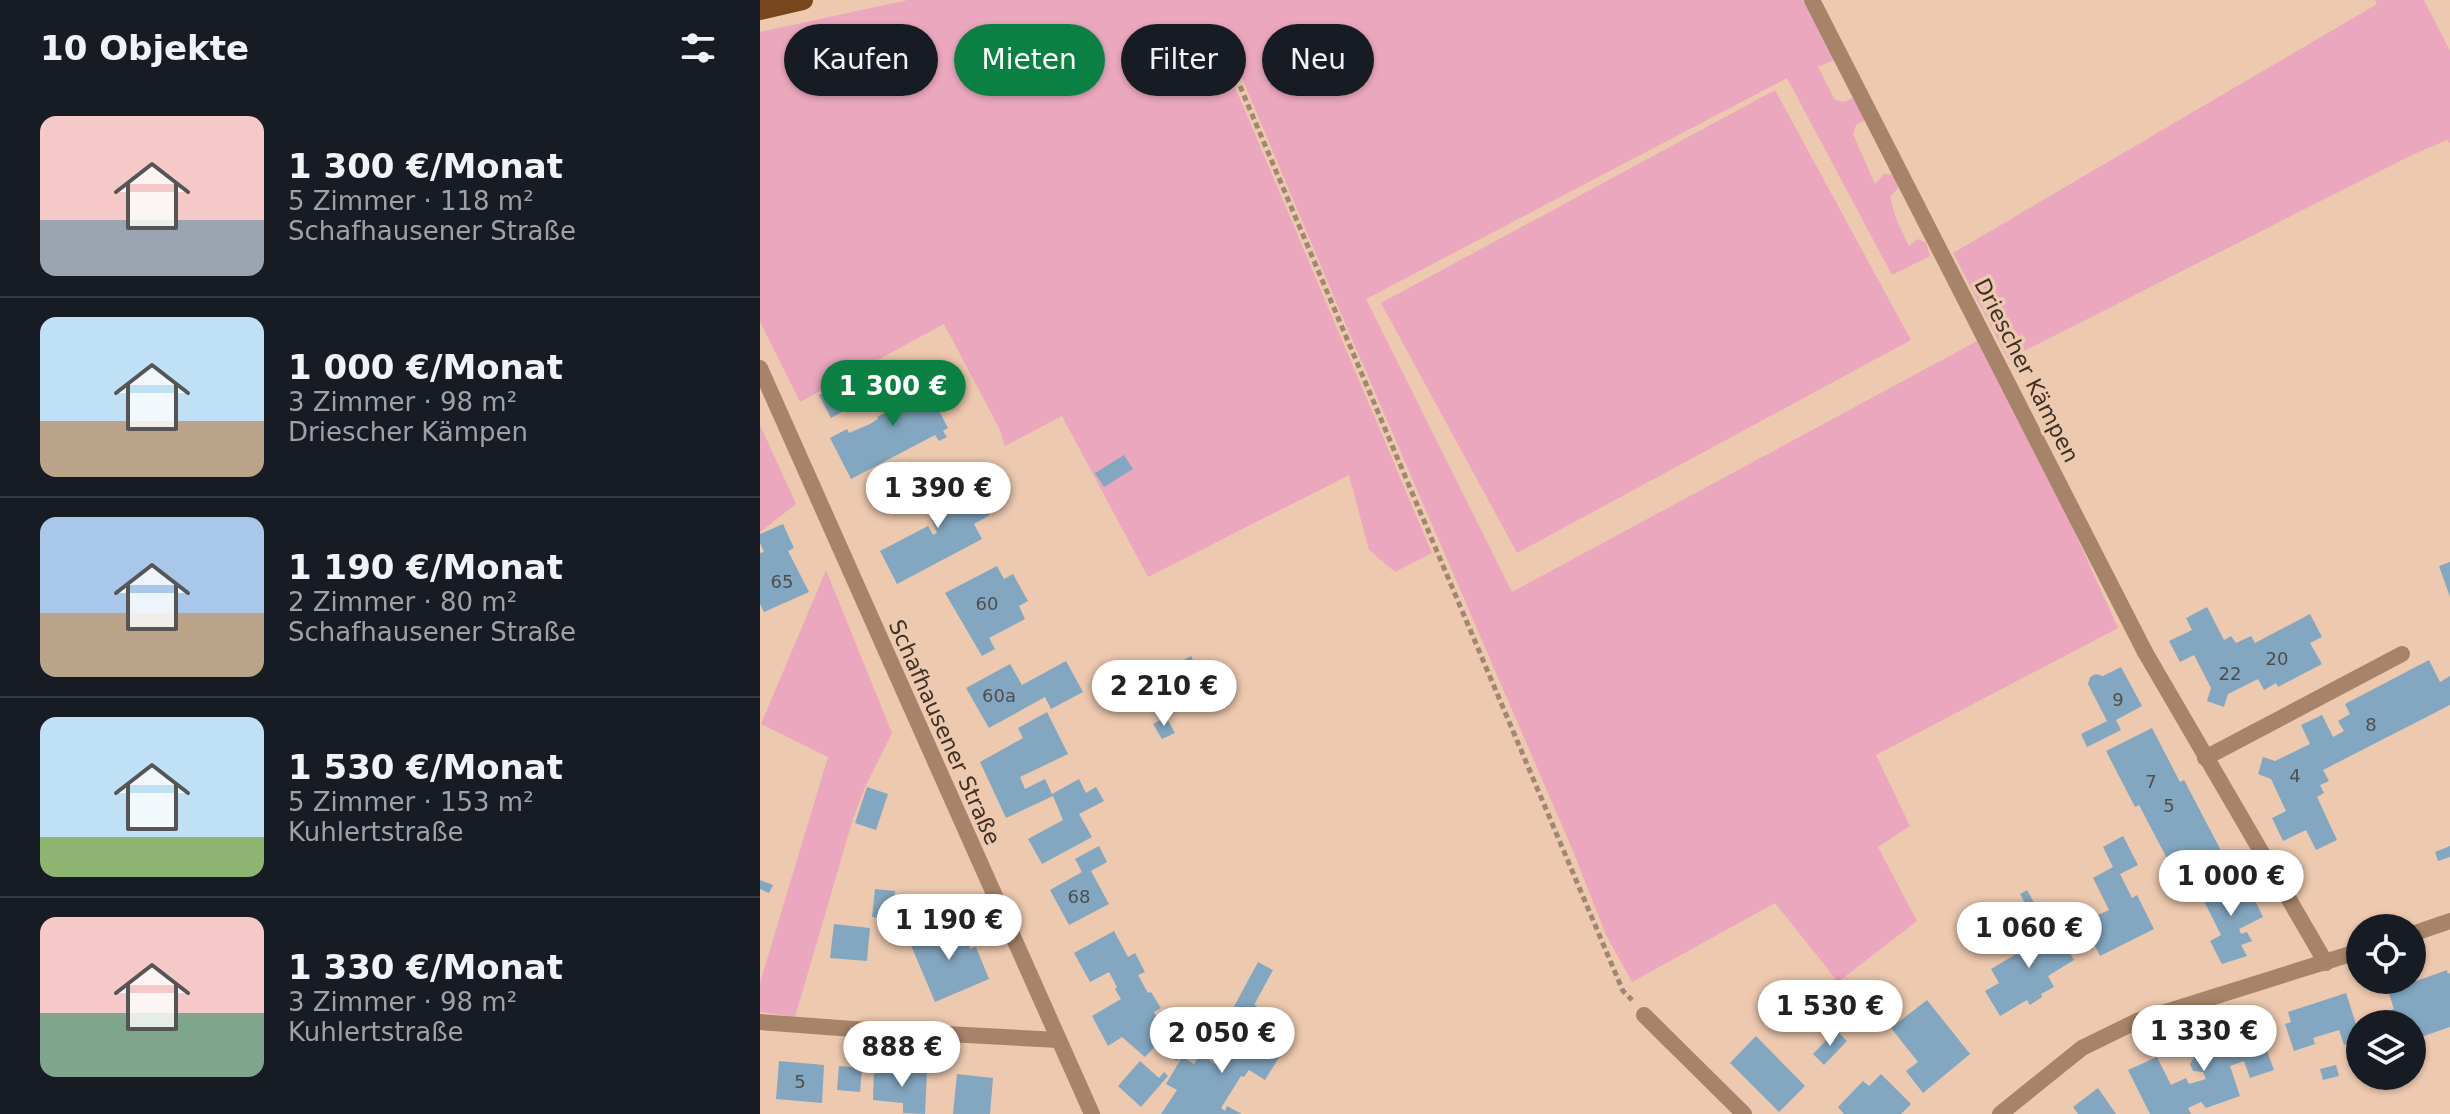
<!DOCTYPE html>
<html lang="de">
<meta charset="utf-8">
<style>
body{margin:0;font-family:"DejaVu Sans",sans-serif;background:#242831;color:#f1f3f6;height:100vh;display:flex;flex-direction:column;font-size:30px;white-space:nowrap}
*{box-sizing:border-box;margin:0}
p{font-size:26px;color:#9ea1a6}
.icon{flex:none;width:44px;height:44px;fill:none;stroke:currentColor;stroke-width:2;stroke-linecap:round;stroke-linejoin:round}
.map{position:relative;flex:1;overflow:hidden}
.panel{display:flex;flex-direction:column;background:#171b24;width:760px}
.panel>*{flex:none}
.top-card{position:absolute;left:24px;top:24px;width:760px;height:72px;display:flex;gap:16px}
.tools{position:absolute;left:1586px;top:914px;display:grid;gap:16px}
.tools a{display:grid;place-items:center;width:80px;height:80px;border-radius:50%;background:#171b24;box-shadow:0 2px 6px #0004;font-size:40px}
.price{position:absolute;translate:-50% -68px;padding:0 18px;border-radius:28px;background:#fff;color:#222;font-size:26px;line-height:52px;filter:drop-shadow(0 2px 4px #0008)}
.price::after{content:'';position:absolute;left:50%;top:48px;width:24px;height:18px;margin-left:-12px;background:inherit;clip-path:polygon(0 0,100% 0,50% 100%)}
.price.active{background:#0b8043;color:#fff}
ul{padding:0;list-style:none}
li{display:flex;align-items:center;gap:24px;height:200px;padding:0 40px}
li+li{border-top:2px solid #363941}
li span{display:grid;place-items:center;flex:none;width:224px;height:160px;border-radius:16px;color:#555}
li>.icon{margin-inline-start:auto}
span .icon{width:96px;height:96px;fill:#fffc;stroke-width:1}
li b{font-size:34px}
h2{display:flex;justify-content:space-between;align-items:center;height:96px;padding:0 40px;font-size:34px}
.tag{padding:0 28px;border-radius:36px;background:#171b24;box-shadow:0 2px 6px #0004;font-size:28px;line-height:72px}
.tag.active{background:#0b8043;color:#fff}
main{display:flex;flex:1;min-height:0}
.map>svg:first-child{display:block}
.green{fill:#eba7bd}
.building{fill:#83a7c0}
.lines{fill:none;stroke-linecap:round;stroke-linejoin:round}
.path{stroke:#a18773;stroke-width:5;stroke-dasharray:6 4;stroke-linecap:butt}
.service{stroke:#a78469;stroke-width:16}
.minor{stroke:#a78469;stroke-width:16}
.primary{stroke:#77461c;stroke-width:20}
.labels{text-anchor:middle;stroke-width:7;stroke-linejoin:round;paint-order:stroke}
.number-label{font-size:18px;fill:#4f4e4c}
.street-label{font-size:22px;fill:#3e3025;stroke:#edc9af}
</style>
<main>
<section class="panel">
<h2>10 Objekte<svg class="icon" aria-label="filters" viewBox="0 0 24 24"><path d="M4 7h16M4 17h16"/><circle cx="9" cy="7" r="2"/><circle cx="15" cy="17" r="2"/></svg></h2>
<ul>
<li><span style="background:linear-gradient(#f6c9c9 65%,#9aa5b1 0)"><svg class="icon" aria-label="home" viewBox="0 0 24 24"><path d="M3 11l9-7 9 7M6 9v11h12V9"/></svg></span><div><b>1 300 €/Monat</b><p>5 Zimmer · 118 m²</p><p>Schafhausener Straße</p></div></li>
<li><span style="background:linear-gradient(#bfe0f5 65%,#b9a48a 0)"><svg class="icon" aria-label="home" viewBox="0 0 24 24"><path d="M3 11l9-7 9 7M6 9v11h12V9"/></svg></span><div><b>1 000 €/Monat</b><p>3 Zimmer · 98 m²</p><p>Driescher Kämpen</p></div></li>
<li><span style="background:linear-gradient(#a9c7e8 60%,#b9a48a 0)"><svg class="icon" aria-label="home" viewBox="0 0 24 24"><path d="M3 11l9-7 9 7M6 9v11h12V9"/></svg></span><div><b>1 190 €/Monat</b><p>2 Zimmer · 80 m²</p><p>Schafhausener Straße</p></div></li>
<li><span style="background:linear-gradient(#bfe0f5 75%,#8fb573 0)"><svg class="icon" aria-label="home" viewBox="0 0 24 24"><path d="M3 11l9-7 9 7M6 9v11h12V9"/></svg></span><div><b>1 530 €/Monat</b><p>5 Zimmer · 153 m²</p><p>Kuhlertstraße</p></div></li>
<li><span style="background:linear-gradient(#f6c9c9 60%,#7fa58c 0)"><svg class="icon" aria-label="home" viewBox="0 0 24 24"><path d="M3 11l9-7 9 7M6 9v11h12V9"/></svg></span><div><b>1 330 €/Monat</b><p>3 Zimmer · 98 m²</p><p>Kuhlertstraße</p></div></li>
</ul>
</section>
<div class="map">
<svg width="1690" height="1114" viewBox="0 0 1690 1114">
<rect width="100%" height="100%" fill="#edc9af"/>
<g class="green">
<polygon points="148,0 1047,0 1079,58 1058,67 1075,100 1084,102 1094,97 1105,120 1096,125 1093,134 1115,184 1124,174 1135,175 1138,188 1130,197 1136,219 1149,246 1158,239 1166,243 1170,256 1132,275 1027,78 606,299 752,592 1219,340 1280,456 1358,628 1116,755 1150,826 1118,847 1157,921 1078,982 1015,903 872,982 846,935 813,851 582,316 482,78 473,82 672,553 635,572 609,550 589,475 388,577 302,416 245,446 239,428 184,324 40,402 0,322 0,32"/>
<polygon points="1615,0 1664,0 1690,51 1690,143 1687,140 1652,155 1248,359 1193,253 1617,4"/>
<polygon points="1015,90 1151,340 757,553 621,303"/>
<polygon points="0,425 36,504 0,532"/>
<polygon points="66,570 132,733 105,787 92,822 35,1017 0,1012 0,983 68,757 1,724"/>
</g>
<g class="building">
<polygon points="155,365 188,428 183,431 187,437 179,441 175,435 91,479 70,438 87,429 89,433 110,424 118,419 117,417 147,401 133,377"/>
<polygon points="82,382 95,405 71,418 59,395"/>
<polygon points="364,455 373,469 344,487 335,473"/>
<polygon points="212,480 230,515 214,524 222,539 137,584 120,551 168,526 173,535 177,533 166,507 160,510 152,495 178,482 185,495"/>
<polygon points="23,524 34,548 28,551 49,592 4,612 0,604 0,553 4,552 0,543 0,534"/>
<polygon points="1690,562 1690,597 1679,566"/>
<polygon points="237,566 244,579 253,574 268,601 259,606 265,619 229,638 235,649 222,656 185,593"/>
<polygon points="1447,607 1464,640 1471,636 1476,643 1491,636 1495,643 1550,614 1562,637 1550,643 1562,664 1518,687 1516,683 1504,690 1498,679 1468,694 1464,707 1447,701 1451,688 1434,655 1420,662 1409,641 1432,630 1426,618"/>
<polygon points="431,656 442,679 405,700 393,677"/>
<polygon points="1669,660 1680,682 1690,676 1690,705 1563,770 1569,781 1560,785 1564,793 1557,797 1577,840 1556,850 1546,830 1523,841 1512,818 1526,811 1511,779 1498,774 1503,757 1515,761 1550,744 1541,725 1562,715 1573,737 1584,731 1578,721 1590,714 1585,704"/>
<polygon points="306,661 323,692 291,709 285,697 229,728 206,688 250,664 262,685"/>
<polygon points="1361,667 1382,706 1356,720 1361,730 1327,747 1321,734 1347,721 1328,684 1330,677 1336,674 1343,676"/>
<polygon points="287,712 308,754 260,777 265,789 285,779 292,794 319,779 326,793 336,787 344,801 319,814 332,837 282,864 268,839 303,820 293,796 246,818 220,762 263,738 258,728"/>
<polygon points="406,717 415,733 402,739 393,724"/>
<polygon points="1392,728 1420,782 1424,780 1468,864 1422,887 1379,805 1375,807 1346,751"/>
<polygon points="107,787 128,794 116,830 95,823"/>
<polygon points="1363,836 1378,865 1360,874 1372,898 1377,895 1394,929 1340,956 1323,922 1349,910 1333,878 1353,867 1343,847"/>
<polygon points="339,846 347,862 331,871 349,904 309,925 290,890 322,872 315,859"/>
<polygon points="1690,846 1690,857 1678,861 1675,852"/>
<polygon points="1472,876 1481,892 1489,888 1503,917 1479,929 1481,934 1487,932 1492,941 1481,945 1487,956 1462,964 1450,941 1461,935 1440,893"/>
<polygon points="0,880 13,885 9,893 0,889"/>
<polygon points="115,889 135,891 132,919 112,917"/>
<polygon points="1267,890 1276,906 1269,910 1260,894"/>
<polygon points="201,921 210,949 216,947 229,979 175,1002 150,943"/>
<polygon points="1276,921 1284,935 1295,928 1314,960 1288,976 1294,987 1281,994 1282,997 1270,1005 1267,1000 1240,1016 1225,991 1239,983 1231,969 1270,946 1260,930"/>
<polygon points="74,924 110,928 107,961 70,958"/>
<polygon points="354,931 368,957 375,953 385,972 378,975 388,993 391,992 401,1008 394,1012 400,1023 391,1028 403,1038 385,1057 362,1037 348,1046 332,1016 361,999 355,989 357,987 349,972 330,982 314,953"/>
<polygon points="498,962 513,970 494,1005 497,1006 488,1023 470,1014"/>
<polygon points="1687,970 1688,974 1690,973 1690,1027 1661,1037 1660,1033 1652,1036 1652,1024 1600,1024 1600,1039 1584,1045 1579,1030 1553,1038 1555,1044 1534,1051 1525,1024 1531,1022 1528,1012 1586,993 1596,1024 1634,1009 1628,991"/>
<polygon points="1167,1000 1210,1054 1163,1093 1146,1071 1158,1062 1131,1028"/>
<polygon points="1491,1023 1496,1036 1501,1034 1514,1070 1490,1078 1484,1061 1470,1066 1480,1096 1446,1108 1441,1102 1428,1108 1431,1114 1390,1114 1368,1070 1397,1057 1411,1085 1426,1078 1429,1084 1446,1079 1443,1072 1433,1071 1430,1064 1434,1057 1430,1043"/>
<polygon points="503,1027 528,1043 505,1080 489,1070 484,1077 481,1076 461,1108 465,1111 467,1106 482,1114 401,1114 417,1090 406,1084 422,1057 434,1064 440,1054 463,1069 483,1032 495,1040"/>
<polygon points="1076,1030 1087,1041 1064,1065 1053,1054"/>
<polygon points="996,1036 1045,1086 1019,1112 970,1063"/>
<polygon points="409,1043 423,1051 417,1061 403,1053"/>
<polygon points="19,1061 64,1065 62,1103 16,1099"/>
<polygon points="380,1061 399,1078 404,1072 408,1076 381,1107 358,1086"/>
<polygon points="1576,1065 1579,1076 1563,1080 1560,1069"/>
<polygon points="79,1066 102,1068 100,1092 77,1090"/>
<polygon points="114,1069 167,1072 165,1114 143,1113 143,1103 113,1100"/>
<polygon points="197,1074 233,1078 230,1114 193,1114"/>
<polygon points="1121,1074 1151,1104 1141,1114 1084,1114 1078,1107 1103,1081 1109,1086"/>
<polygon points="1338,1088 1356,1114 1318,1114 1313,1107"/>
</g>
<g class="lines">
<polyline class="path" points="480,86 863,991 872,1000"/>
<polyline class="service" points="1052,0 1385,652"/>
<g class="minor">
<polyline points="0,368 332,1114"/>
<polyline points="1385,652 1566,963"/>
<polyline points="1445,758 1642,654"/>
<polyline points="1652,934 1690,921"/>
<polyline points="884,1015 984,1114"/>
<polyline points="0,1022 93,1029 299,1040"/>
<polyline points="1240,1114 1322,1048 1377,1021 1600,951"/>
</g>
<polyline class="primary" points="0,10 43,0"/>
</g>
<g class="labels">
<g class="number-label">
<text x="22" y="588">65</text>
<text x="227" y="610">60</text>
<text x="1517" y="665">20</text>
<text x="1470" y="680">22</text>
<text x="239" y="702">60a</text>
<text x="1358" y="706">9</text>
<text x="1611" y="731">8</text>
<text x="1535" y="782">4</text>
<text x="1391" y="788">7</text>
<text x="1409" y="812">5</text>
<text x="319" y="903">68</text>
<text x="40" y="1088">5</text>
</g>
<g class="street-label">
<text transform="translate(1267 370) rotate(63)" y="8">Driescher Kämpen</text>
<text transform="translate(185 732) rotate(66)" y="8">Schafhausener Straße</text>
</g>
</g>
</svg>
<div class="tools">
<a><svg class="icon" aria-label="locate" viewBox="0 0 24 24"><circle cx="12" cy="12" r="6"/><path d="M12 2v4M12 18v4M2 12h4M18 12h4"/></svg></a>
<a><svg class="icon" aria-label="layers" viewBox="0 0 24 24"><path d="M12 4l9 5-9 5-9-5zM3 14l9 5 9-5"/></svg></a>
</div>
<b class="price active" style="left:133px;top:428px">1 300 €</b>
<b class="price" style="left:178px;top:530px">1 390 €</b>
<b class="price" style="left:404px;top:728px">2 210 €</b>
<b class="price" style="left:1471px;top:918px">1 000 €</b>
<b class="price" style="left:189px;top:962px">1 190 €</b>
<b class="price" style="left:1269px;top:970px">1 060 €</b>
<b class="price" style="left:1070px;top:1048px">1 530 €</b>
<b class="price" style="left:1444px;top:1073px">1 330 €</b>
<b class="price" style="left:462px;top:1075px">2 050 €</b>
<b class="price" style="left:142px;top:1089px">888 €</b>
<div class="top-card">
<a class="tag">Kaufen</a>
<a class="tag active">Mieten</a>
<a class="tag">Filter</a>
<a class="tag">Neu</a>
</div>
</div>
</main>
